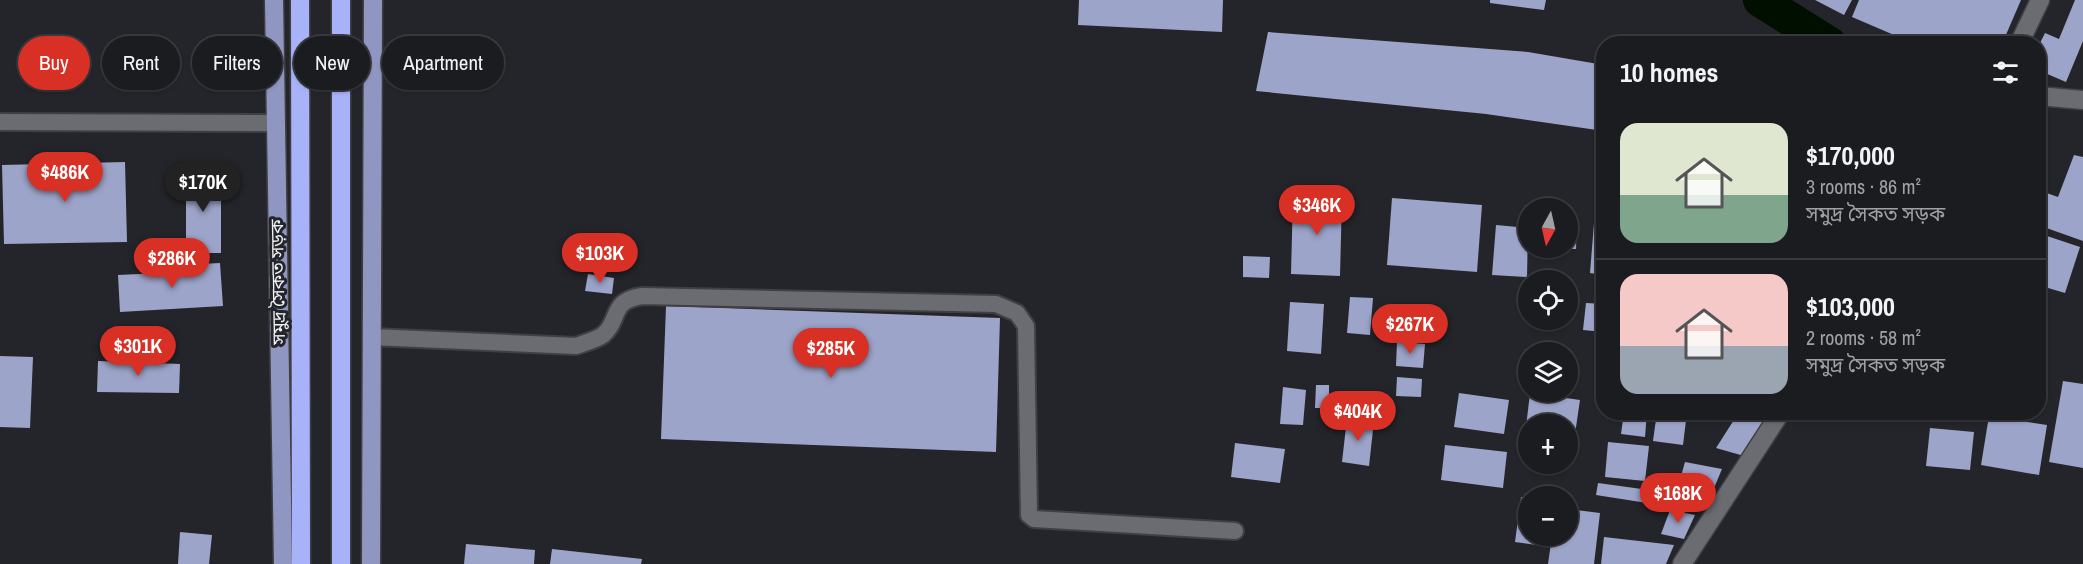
<!DOCTYPE html>
<meta charset="utf-8">
<style>
body{margin:0;font-family:"Archivo Narrow","Noto Sans Bengali",sans-serif;background:#242529;color:#f1f3f6;height:100vh;display:flex;flex-direction:column;font-size:22px;white-space:nowrap}
*{box-sizing:border-box;margin:0}
p{font-size:20px;color:#a0a1a5}
.icon{flex:none;width:33px;height:33px;fill:none;stroke:currentColor;stroke-width:2;stroke-linecap:round;stroke-linejoin:round}
.map{position:relative;flex:1;overflow:hidden}
.drawer{position:absolute;left:1596px;top:36px;width:450px;height:384px;display:flex;flex-direction:column;background:#1b1c20;border-radius:24px;box-shadow:0 2px 4px #0004,0 0 0 2px #393a3e}
.drawer>*{flex:none}
.top-card{position:absolute;left:18px;top:36px;width:570px;height:54px;display:flex;gap:12px}
.needle{width:39px;rotate:188deg}
.buttons{position:absolute;left:1518px;top:198px;display:grid;gap:12px}
.buttons a{display:grid;place-items:center;width:60px;height:60px;border-radius:50%;background:#1b1c20;box-shadow:0 2px 4px #0004,0 0 0 2px #393a3e;font-size:30px}
.price{position:absolute;translate:-50% -51px;padding:0 14px;border-radius:21px;background:#d93025;color:#fff;font-size:20px;line-height:39px;filter:drop-shadow(0 2px 3px #0008)}
.price::after{content:'';position:absolute;left:50%;top:36px;width:18px;height:14px;margin-left:-9px;background:inherit;clip-path:polygon(0 0,100% 0,50% 100%)}
.price.active{background:#222;color:#fff}
ul{padding:0;list-style:none}
li{display:flex;align-items:center;gap:18px;height:150px;padding:0 24px}
li+li{border-top:2px solid #393a3e}
li span{display:grid;place-items:center;flex:none;width:168px;height:120px;border-radius:18px;color:#555}
li>.icon{margin-inline-start:auto}
span .icon{width:72px;height:72px;fill:#fffc;stroke-width:1}
li b{font-size:26px}
h2{display:flex;justify-content:space-between;align-items:center;height:72px;padding:0 24px;font-size:26px}
.tag{padding:0 21px;border-radius:27px;background:#1b1c20;box-shadow:0 2px 4px #0004,0 0 0 2px #393a3e;font-size:21px;line-height:54px}
.tag.active{background:#d93025;color:#fff}
.map>svg:first-child{display:block}
.lines{fill:none;stroke-linecap:round;stroke-linejoin:round}
.canal{stroke:#000f00;stroke-width:34}
.building{fill:#9da4c9}
.lane-casing{stroke:#404044;stroke-width:20}
.street-casing{stroke:#404044;stroke-width:21}
.primary-casing{stroke:#404044;stroke-width:21}
.highway-casing{stroke:#404044;stroke-width:21}
.lane{stroke:#6b6c71;stroke-width:16}
.street{stroke:#6b6c71;stroke-width:18}
.primary{stroke:#8f96c2;stroke-width:18}
.highway{stroke:#a7b2f8;stroke-width:18}
.labels{text-anchor:middle;stroke-width:6;stroke-linejoin:round;paint-order:stroke}
.street-label{font-size:18px;fill:#f0f1f4;stroke:#24252a}
</style>
<div class="map">
<svg width="2083" height="564" viewBox="0 0 2083 564">
<rect width="100%" height="100%" fill="#24252a"/>
<g class="lines">
<polyline class="canal" points="1760,0 1830,44"/>
</g>
<g class="building">
<polygon points="1079,0 1223,0 1222,32 1078,25"/>
<polygon points="1490,0 1546,0 1544,10 1490,3"/>
<polygon points="1815,0 1852,0 1844,15"/>
<polygon points="1859,0 2021,0 2002,44 1915,44 1852,17"/>
<polygon points="2075,0 2083,0 2083,41 2066,82 2038,70 2038,47 2045,33 2059,39"/>
<polygon points="1268,32 1528,52 1604,65 1604,131 1486,114 1256,91"/>
<polygon points="2074,155 2083,157 2083,241 2038,225 2038,190 2058,197"/>
<polygon points="125,162 127,242 4,244 2,165"/>
<polygon points="186,173 221,174 221,253 186,253"/>
<polygon points="1293,196 1342,197 1340,276 1291,274"/>
<polygon points="1392,198 1482,205 1477,272 1387,265"/>
<polygon points="1595,211 1604,212 1604,275 1590,273"/>
<polygon points="1568,220 1577,220 1576,249 1568,249"/>
<polygon points="1496,225 1528,228 1527,277 1492,275"/>
<polygon points="2038,233 2080,247 2065,293 2038,285"/>
<polygon points="1243,256 1270,257 1269,278 1243,277"/>
<polygon points="220,263 223,306 120,312 118,275 182,272 181,265"/>
<polygon points="588,274 614,278 612,294 585,291"/>
<polygon points="1350,297 1373,298 1370,335 1347,333"/>
<polygon points="1290,302 1324,304 1321,354 1287,351"/>
<polygon points="1586,303 1604,304 1604,332 1583,330"/>
<polygon points="666,306 1000,318 996,452 661,439"/>
<polygon points="1402,314 1432,318 1429,338 1399,334"/>
<polygon points="1397,342 1425,344 1423,368 1396,366"/>
<polygon points="0,356 33,357 30,428 0,427"/>
<polygon points="98,361 180,364 179,393 97,392"/>
<polygon points="1397,377 1422,379 1421,397 1396,396"/>
<polygon points="2063,381 2083,384 2083,468 2049,462"/>
<polygon points="1316,385 1329,385 1329,408 1315,408"/>
<polygon points="1283,387 1306,390 1303,425 1280,424"/>
<polygon points="1459,393 1509,400 1504,434 1454,427"/>
<polygon points="1530,393 1580,400 1575,434 1568,433 1568,424 1528,424 1528,428 1526,427"/>
<polygon points="1352,394 1378,396 1377,416 1350,414"/>
<polygon points="1624,412 1647,412 1645,437 1621,434"/>
<polygon points="1657,412 1687,412 1683,445 1653,441"/>
<polygon points="1739,412 1772,412 1744,456 1716,448"/>
<polygon points="1989,416 2047,425 2039,475 1981,465"/>
<polygon points="1347,418 1374,421 1369,466 1342,462"/>
<polygon points="1930,428 1974,432 1970,470 1926,466"/>
<polygon points="1608,442 1649,446 1645,481 1605,477"/>
<polygon points="1235,443 1285,449 1280,483 1231,477"/>
<polygon points="1445,445 1507,452 1503,488 1441,480"/>
<polygon points="1685,462 1722,469 1706,507 1674,501"/>
<polygon points="1598,483 1649,490 1647,503 1596,495"/>
<polygon points="1521,497 1528,498 1528,536 1546,536 1544,546 1515,542"/>
<polygon points="1568,509 1600,513 1594,564 1548,564 1552,536 1568,536"/>
<polygon points="1670,510 1695,515 1684,539 1661,534"/>
<polygon points="180,532 212,535 209,564 178,564"/>
<polygon points="1604,537 1674,545 1666,564 1601,564"/>
<polygon points="466,544 535,550 534,564 464,564"/>
<polygon points="552,549 642,559 641,564 550,564"/>
</g>
<g class="lines">
<defs>
<g id="lane">
<polyline points="0,122 276,123"/>
<path d="M372,337L576,346C584,343 596,340 603,335C621,320 609,301 642,296L996,304L1017,313L1026,326L1029,515L1034,519L1235,531"/>
</g>
<g id="street">
<polyline points="2019,44 2040,0"/>
<polyline points="2038,96 2083,100"/>
<polyline points="1682,564 1781,412"/>
</g>
<g id="primary">
<polyline points="274,0 283,564"/>
<polyline points="371,564 373,0"/>
</g>
<g id="highway">
<polyline points="300,0 301,564"/>
<polyline points="341,564 341,0"/>
</g>
</defs>
<use href="#lane" class="lane-casing"/>
<use href="#street" class="street-casing"/>
<use href="#primary" class="primary-casing"/>
<use href="#highway" class="highway-casing"/>
<use href="#lane" class="lane"/>
<use href="#street" class="street"/>
<use href="#primary" class="primary"/>
<use href="#highway" class="highway"/>
</g>
<g class="labels">
<g class="street-label">
<text transform="translate(278 282) rotate(-91)" y="6">সমুদ্র সৈকত সড়ক</text>
</g>
</g>
</svg>
<div class="buttons">
<a><svg class="needle" viewBox="-14 -14 28 28"><path d="M0-13l5 13h-10z" fill="#e53935"/><path d="M0 13l5-13h-10z" fill="#a0a1a5"/></svg></a>
<a><svg class="icon" aria-label="locate" viewBox="0 0 24 24"><circle cx="12" cy="12" r="6"/><path d="M12 2v4M12 18v4M2 12h4M18 12h4"/></svg></a>
<a><svg class="icon" aria-label="layers" viewBox="0 0 24 24"><path d="M12 4l9 5-9 5-9-5zM3 14l9 5 9-5"/></svg></a>
<a>+</a>
<a>−</a>
</div>
<b class="price" style="left:65px;top:203px">$486K</b>
<b class="price active" style="left:203px;top:213px">$170K</b>
<b class="price" style="left:1317px;top:236px">$346K</b>
<b class="price" style="left:600px;top:284px">$103K</b>
<b class="price" style="left:172px;top:289px">$286K</b>
<b class="price" style="left:1410px;top:355px">$267K</b>
<b class="price" style="left:138px;top:377px">$301K</b>
<b class="price" style="left:831px;top:379px">$285K</b>
<b class="price" style="left:1358px;top:442px">$404K</b>
<b class="price" style="left:1678px;top:524px">$168K</b>
<div class="top-card">
<a class="tag active">Buy</a>
<a class="tag">Rent</a>
<a class="tag">Filters</a>
<a class="tag">New</a>
<a class="tag">Apartment</a>
</div>
<section class="drawer">
<h2>10 homes<svg class="icon" aria-label="filters" viewBox="0 0 24 24"><path d="M4 7h16M4 17h16"/><circle cx="9" cy="7" r="2"/><circle cx="15" cy="17" r="2"/></svg></h2>
<ul>
<li><span style="background:linear-gradient(#dfe7d0 60%,#7fa58c 0)"><svg class="icon" aria-label="home" viewBox="0 0 24 24"><path d="M3 11l9-7 9 7M6 9v11h12V9"/></svg></span><div><b>$170,000</b><p>3 rooms · 86 m²</p><p>সমুদ্র সৈকত সড়ক</p></div></li>
<li><span style="background:linear-gradient(#f6c9c9 60%,#9aa5b1 0)"><svg class="icon" aria-label="home" viewBox="0 0 24 24"><path d="M3 11l9-7 9 7M6 9v11h12V9"/></svg></span><div><b>$103,000</b><p>2 rooms · 58 m²</p><p>সমুদ্র সৈকত সড়ক</p></div></li>
</ul>
</section>
</div>
